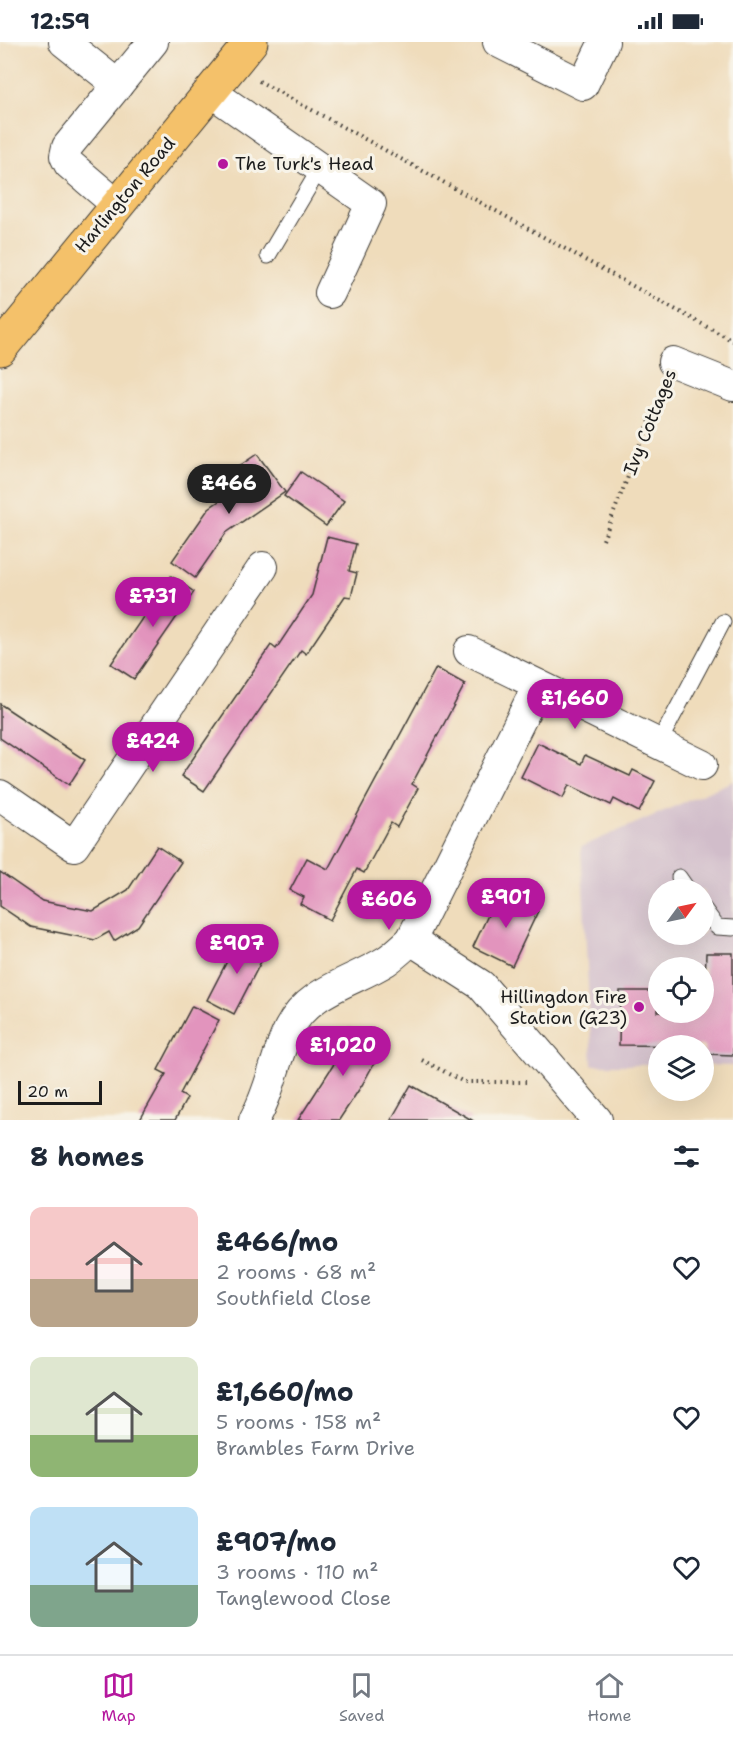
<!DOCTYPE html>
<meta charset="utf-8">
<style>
body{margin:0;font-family:"Shantell Sans",sans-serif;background:#f6f6f7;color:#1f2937;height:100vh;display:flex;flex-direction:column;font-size:22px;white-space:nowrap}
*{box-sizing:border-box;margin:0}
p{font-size:20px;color:#747a83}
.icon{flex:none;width:33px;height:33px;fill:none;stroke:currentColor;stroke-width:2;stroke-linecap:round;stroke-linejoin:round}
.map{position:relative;height:1078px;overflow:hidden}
.details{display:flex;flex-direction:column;background:#fff;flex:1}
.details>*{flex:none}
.needle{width:39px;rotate:57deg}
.tools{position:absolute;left:648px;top:837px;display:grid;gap:12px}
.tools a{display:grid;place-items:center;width:66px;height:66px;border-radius:50%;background:#fff;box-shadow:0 6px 24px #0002;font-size:30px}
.scale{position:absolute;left:18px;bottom:15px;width:84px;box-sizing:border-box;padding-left:6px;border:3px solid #1c1c1c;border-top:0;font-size:16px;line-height:21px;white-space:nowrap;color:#1c1c1c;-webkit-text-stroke:4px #f7f3e8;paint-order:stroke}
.price{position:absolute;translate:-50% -51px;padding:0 14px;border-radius:21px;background:#b5179e;color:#fff;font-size:20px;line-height:39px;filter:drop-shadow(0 2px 3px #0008)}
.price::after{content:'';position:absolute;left:50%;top:36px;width:18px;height:14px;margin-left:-9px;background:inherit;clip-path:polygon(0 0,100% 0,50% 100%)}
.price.selected{background:#222;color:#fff}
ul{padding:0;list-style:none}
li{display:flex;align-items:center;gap:18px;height:150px;padding:0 30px}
li span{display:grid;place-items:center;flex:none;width:168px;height:120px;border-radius:12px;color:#555}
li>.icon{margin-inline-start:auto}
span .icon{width:72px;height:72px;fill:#fffc;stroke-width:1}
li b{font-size:26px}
h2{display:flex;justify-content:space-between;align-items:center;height:72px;padding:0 30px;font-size:26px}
.status{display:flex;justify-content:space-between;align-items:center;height:42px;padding:0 30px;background:#fff;direction:ltr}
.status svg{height:16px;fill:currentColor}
.tabs{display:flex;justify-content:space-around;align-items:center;height:84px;border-top:2px solid #e0e1e3;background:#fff;font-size:16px;color:#747a83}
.tabs a{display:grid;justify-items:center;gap:3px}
.tabs .selected{color:#b5179e}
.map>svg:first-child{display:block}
.industrial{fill:#d1bdca;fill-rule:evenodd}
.building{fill:#e294bd}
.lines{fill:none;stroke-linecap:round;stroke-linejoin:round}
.service-casing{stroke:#3c3934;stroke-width:17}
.minor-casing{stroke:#3c3934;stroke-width:32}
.primary-casing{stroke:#3c3934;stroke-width:35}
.path{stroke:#3c3934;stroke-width:4;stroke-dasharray:1.5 4.5;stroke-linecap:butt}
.service{stroke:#fff;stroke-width:15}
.minor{stroke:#fff;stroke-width:30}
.primary{stroke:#f4c16a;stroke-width:33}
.poi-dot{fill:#b5179e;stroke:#f7f3e8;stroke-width:2}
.labels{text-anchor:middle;stroke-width:6;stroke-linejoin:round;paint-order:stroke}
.poi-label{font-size:18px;fill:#1c1c1c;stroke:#f7f3e8;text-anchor:start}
.street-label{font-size:18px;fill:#1c1c1c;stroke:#f7f3e8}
</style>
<div class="status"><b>12:59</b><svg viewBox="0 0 49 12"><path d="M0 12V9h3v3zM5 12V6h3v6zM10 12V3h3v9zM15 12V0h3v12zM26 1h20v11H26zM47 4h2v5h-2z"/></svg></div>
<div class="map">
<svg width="733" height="1078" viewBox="0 0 733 1078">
<rect width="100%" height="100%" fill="#f7f3e8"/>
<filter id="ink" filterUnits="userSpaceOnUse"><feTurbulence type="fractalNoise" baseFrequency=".0167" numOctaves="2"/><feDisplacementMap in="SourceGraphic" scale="12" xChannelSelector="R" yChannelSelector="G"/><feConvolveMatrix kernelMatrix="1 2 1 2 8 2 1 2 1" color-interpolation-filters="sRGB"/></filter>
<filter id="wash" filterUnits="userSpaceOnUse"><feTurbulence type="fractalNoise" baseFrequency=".008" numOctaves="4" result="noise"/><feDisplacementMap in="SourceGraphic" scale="24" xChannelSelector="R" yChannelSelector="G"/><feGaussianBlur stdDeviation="1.35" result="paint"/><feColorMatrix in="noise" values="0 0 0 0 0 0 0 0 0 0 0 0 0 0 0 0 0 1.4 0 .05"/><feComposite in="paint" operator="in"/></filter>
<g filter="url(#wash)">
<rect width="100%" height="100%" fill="#efdcbb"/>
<path class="industrial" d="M733,739V1024L704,1023V1004H658V1023H592L581,805ZM658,848H704V892H658ZM658,926H704V970H658Z"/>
<g id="blocks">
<g class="building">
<polygon points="257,412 285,450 226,491 195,536 172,519 209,466 248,439 238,425"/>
<polygon points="301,430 344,459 326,484 284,454"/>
<polygon points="327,495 356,502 349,529 357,531 351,555 345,554 306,612 301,608 204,749 181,734 271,603 276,607 312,553"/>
<polygon points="171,534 194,550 134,637 111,622"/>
<polygon points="436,626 465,642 412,742 418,746 397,785 391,781 364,831 357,827 330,878 300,862 304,855 290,848 307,816 328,827"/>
<polygon points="0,662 85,718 69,743 0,696"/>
<polygon points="538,701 581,722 585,713 630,734 633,728 655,739 639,770 614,757 611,763 569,743 563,756 521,735"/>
<polygon points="157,804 181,820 138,884 114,899 109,890 95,898 31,885 0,864 0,830 42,859 93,869 128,848"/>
<polygon points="499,850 538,869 512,924 473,905"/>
<polygon points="240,894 267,908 234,972 207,958"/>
<polygon points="706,911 733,911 733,1013 705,1012 704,1004 619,1003 620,949 658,949 658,970 704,970"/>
<polygon points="192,964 219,978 180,1052 187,1056 175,1078 140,1078 166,1032 158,1028"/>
<polygon points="349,985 383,1005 362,1043 339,1078 298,1078 334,1022 329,1019"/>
<polygon points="411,1043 472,1078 391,1078"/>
</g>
</g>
</g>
<g filter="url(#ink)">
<use href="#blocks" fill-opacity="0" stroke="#3c3934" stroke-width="1.5"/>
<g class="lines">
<defs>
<g id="service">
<polyline points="268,214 319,128"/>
<polyline points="659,701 723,580"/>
<polyline points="679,835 688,848"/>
<polyline points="704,867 717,885 733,886"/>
</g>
<g id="minor">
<polyline points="64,0 118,43"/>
<polyline points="498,0 583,43 604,0"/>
<polyline points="211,50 371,162 330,251"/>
<polyline points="116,162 69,122 65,114 67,105 153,0"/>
<polyline points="673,320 733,344"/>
<polyline points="469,609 702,723"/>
<polyline points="538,643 411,898 481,943 597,1078"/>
<polyline points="0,753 74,804 263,525"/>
<path d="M254,1078C271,1049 274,1017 289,987C308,948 353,940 386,919C395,913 403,905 411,898"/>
</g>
<polyline id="primary" points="0,307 251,0"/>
</defs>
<use href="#service" class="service-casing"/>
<use href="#minor" class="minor-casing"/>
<use href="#primary" class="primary-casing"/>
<g class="path">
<polyline points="259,39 733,299"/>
<polyline points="603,498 663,346"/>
<polyline points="422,1018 464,1040 526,1040"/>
</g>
<use href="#service" class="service"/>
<use href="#minor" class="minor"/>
<use href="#primary" class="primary"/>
</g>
</g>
<g class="poi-dot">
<circle cx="223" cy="122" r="6"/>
<circle cx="639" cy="965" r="6"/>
</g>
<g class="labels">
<g class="poi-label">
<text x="235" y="128">The Turk's Head</text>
<text x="627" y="961" text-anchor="end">Hillingdon Fire<tspan x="627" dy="21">Station (G23)</tspan></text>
</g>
<g class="street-label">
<text transform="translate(125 153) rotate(-50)" y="6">Harlington Road</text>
<text transform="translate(650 380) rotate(-68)" y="6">Ivy Cottages</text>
</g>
</g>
</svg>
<div class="tools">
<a><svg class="needle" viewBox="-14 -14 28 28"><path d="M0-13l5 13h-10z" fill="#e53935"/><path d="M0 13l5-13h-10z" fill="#747a83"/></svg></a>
<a><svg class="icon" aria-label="locate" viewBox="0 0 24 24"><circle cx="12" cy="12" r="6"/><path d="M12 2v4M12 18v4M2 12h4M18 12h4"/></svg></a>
<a><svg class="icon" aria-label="layers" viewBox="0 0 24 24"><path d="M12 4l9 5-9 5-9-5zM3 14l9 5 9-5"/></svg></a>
</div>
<div class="scale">20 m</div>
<b class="price selected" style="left:229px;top:473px">£466</b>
<b class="price" style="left:153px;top:586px">£731</b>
<b class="price" style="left:575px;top:688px">£1,660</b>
<b class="price" style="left:153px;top:731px">£424</b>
<b class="price" style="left:506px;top:887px">£901</b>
<b class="price" style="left:389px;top:889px">£606</b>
<b class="price" style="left:237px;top:933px">£907</b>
<b class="price" style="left:343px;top:1035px">£1,020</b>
</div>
<section class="details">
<h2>8 homes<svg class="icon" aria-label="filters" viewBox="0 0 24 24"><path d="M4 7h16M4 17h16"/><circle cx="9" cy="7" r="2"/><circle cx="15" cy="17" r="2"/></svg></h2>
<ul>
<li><span style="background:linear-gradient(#f6c9c9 60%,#b9a48a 0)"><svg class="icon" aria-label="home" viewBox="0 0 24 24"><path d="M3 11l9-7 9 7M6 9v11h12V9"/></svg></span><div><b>£466/mo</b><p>2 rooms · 68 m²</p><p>Southfield Close</p></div><svg class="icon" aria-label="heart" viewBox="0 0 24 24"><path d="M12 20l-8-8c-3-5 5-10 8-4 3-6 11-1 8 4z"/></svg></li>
<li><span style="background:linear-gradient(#dfe7d0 65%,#8fb573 0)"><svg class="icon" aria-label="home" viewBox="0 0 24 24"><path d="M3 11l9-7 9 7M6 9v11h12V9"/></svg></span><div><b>£1,660/mo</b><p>5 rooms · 158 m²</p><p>Brambles Farm Drive</p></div><svg class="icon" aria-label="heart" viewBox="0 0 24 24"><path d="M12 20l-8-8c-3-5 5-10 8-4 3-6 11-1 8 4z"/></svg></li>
<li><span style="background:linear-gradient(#bfe0f5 65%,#7fa58c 0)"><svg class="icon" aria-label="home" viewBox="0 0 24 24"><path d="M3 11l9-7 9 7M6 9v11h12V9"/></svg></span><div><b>£907/mo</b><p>3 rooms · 110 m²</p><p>Tanglewood Close</p></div><svg class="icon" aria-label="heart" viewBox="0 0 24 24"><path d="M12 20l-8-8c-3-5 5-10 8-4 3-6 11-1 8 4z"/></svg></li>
</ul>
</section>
<nav class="tabs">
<a class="selected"><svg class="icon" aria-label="map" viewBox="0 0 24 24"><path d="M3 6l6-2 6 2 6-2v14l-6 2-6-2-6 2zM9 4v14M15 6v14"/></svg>Map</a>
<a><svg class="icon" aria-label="saved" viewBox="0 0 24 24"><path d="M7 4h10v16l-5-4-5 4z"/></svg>Saved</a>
<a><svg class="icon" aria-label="home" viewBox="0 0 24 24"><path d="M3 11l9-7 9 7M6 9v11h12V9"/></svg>Home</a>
</nav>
